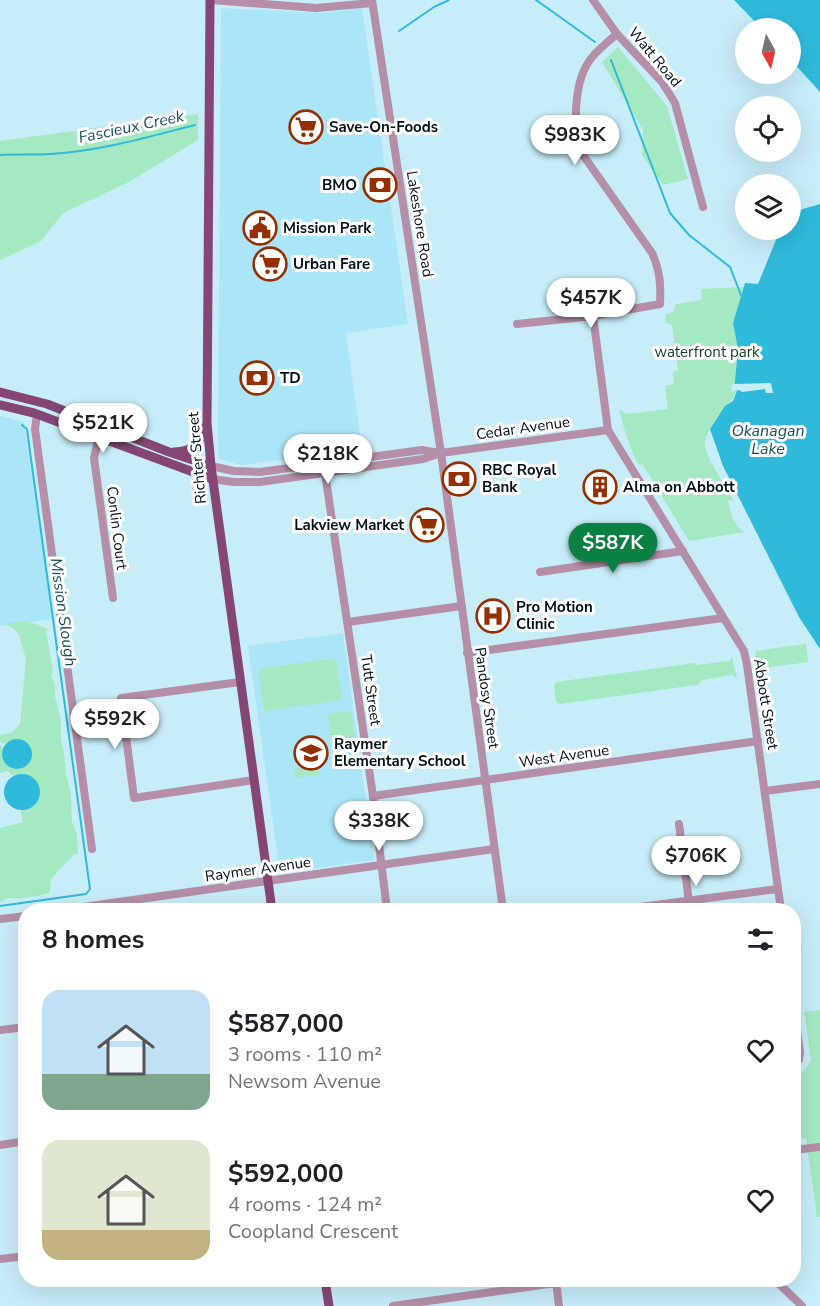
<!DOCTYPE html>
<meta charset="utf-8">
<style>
body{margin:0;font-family:"Nunito Sans",sans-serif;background:#f2f2f2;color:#202124;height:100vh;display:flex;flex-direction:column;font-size:22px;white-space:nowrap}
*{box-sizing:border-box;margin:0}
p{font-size:20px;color:#757577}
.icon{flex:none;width:33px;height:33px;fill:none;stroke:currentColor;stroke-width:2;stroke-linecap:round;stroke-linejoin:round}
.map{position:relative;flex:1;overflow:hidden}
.panel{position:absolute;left:18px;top:903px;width:783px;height:384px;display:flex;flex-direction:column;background:#fff;border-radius:24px;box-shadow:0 6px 24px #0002}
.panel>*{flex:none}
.needle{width:39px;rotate:172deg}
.controls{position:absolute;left:735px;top:18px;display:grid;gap:12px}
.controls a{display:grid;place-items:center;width:66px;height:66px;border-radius:50%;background:#fff;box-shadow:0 6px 24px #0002;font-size:30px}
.price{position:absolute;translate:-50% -51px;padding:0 14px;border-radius:21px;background:#fff;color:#222;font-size:20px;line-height:39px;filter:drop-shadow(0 2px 3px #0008)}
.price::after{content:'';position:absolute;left:50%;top:36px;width:18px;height:14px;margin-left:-9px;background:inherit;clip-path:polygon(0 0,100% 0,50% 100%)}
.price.current{background:#0b8043;color:#fff}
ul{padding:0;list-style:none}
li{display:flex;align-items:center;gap:18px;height:150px;padding:0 24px}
li span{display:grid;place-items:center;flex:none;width:168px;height:120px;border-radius:18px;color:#555}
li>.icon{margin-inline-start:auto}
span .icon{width:72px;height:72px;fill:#fffc;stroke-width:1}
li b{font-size:26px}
h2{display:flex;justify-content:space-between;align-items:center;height:72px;padding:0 24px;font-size:26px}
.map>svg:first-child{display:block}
.built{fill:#abe6f8}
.green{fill:#a5e9c2}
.water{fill:#2fbadc}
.pier{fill:#c7edf9}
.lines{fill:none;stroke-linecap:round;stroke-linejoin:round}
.stream{stroke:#2fbadc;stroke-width:2}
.minor{stroke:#b48fa7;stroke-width:8}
.major{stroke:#854673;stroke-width:9}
.labels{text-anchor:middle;stroke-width:6;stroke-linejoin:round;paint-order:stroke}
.street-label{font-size:15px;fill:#001017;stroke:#fff}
.poi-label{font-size:15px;font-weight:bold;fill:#001017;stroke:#fff;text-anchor:start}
.park-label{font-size:15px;fill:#123d28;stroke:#fff}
.water-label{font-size:16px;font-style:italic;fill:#174e5d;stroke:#fff}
</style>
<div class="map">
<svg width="820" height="1306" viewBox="0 0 820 1306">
<rect width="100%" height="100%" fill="#c7edf9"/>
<g class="built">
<polygon points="221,8 323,13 362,8 408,324 346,333 362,449 242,465 219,459 218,434"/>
<polygon points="0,416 24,422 53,619 0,626"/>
<polygon points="343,633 374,860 280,873 248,646"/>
</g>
<g class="green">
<polygon points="618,47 667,106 688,179 663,185 642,155 643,130 602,62"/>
<polygon points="198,114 198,140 127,183 63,213 41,241 0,260 0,141"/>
<path d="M744,287L733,323L738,349L734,391H737C732,402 723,409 716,420C712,426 706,434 705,441C704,457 726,485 733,500L728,501C731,514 733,524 744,532L689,541L643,465L638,464C630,449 623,426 619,409L627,414L668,409L665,386L674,384L673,372L678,370L672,325L666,323L665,315L673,312L676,304L702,300L701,289Z"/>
<path d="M27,621L48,629L46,632L53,670L51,676L55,684V697L61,720V740L64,751L66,775L71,794L72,822L77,834L78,854L73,855L51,879L50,892C42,896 17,900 9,898L0,902V828L23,822L20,809H24L17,775L13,776L8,771L0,773V745C6,749 1,759 8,766L9,742L7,744L0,742V735L11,733L20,724L26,659L19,635L12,627L4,624Z"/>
<polygon points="806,644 808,662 757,669 755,651"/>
<polygon points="732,656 737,679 732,675 702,680 698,685 689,686 560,704 556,702 554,686 556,682 695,663 696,665 729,661"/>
<polygon points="336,658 342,700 264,711 258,669"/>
<polygon points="351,711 355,742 332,745 328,714"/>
<polygon points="318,765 319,774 295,778 294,769"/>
<polygon points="820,1010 820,1217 817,1217 806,1138 794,1139 794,1074 802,1073 811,1061 805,1016 803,1012"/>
</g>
<g class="water">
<polygon points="734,0 820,0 820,92 791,60 790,28 761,28"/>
<path d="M820,204V649L799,617L723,466L710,429L725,406L733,401L737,391H734L738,349L733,323L745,283L758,284L778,235L782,230H790C791,208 802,210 820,204Z"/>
<circle cx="17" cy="754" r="15"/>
<circle cx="22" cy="792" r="18"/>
</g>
<polygon class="pier" points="771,383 773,393 766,393 765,389 742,392 739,390 731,392 732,384"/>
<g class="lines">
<g class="stream">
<polyline points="536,0 595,42"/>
<polyline points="399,31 434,7 449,0"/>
<polyline points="611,60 670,213 689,235 730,267 741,295"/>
<path d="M0,155C17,154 34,155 51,154C100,151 148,137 195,125"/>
<polyline points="0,906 86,894 90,889 28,437 27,429 22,425"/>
</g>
<g class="minor">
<polyline points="212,0 316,8 372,3"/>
<polyline points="372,0 441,453 503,910"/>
<polyline points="593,0 617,34 662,82 675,103 703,207"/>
<polyline points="593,316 608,430 744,651 747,665 781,910"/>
<path d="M517,324L593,316L660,304C661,285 660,270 652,253L583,155C572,128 573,79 593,56C600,48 609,41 617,34"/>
<polyline points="37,414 35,429 92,849"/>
<polyline points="101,426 94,458 113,598"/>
<polyline points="211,466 234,471 260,472 422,450 439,453"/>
<polyline points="325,473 373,796 387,910"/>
<polyline points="212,479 234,482 260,482 423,459 441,453 608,430"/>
<polyline points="540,572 683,551"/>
<polyline points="348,622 461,606"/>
<polyline points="467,653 723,618"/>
<polyline points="240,682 121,698 134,798 254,780"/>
<polyline points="765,791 820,784"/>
<polyline points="373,796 758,741"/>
<polyline points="679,824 690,910"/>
<polyline points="62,910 494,849"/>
<polyline points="617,910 778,889"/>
<polyline points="0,919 26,916"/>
<polyline points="794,1004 800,1053 799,1060 794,1064"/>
<polyline points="0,1030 26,1027"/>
<polyline points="0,1145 26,1141"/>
<polyline points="794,1150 819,1147"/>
<polyline points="0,1259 26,1256"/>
<polyline points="775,1280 802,1306"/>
<polyline points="556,1281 559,1306"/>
<polyline points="393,1306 556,1283"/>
</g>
<g class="major">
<polyline points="210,0 207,423 211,466 272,910"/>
<polyline points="0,392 47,404 169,452 211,466"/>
<polyline points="0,405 34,413 212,479"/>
<path d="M174,452C194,452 199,443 206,426"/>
<polyline points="325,1280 329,1306"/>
</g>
</g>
<defs>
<symbol id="supermarket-ring" viewBox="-11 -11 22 22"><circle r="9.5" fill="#fff" stroke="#942f01" stroke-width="1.5"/><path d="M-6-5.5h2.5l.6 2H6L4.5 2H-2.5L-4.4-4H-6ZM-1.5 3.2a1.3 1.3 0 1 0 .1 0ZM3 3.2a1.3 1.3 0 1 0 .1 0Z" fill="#942f01"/></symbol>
<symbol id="bank-ring" viewBox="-11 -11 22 22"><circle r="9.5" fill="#fff" stroke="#942f01" stroke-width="1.5"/><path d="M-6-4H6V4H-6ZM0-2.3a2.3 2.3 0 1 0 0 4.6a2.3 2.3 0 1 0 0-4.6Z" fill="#942f01"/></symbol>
<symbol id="civic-ring" viewBox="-11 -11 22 22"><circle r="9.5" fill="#fff" stroke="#942f01" stroke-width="1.5"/><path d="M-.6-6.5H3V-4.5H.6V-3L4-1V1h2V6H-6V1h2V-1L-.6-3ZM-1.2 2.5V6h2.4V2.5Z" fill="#942f01"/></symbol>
<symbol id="building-ring" viewBox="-11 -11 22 22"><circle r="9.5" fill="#fff" stroke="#942f01" stroke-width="1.5"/><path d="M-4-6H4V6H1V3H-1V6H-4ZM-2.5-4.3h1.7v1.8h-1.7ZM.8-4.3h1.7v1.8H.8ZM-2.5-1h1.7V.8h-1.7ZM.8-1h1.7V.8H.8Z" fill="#942f01"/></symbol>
<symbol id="hospital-ring" viewBox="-11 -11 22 22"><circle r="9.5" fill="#fff" stroke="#942f01" stroke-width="1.5"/><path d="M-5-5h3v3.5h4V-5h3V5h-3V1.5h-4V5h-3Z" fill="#942f01"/></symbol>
<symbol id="school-ring" viewBox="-11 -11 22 22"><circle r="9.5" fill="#fff" stroke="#942f01" stroke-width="1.5"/><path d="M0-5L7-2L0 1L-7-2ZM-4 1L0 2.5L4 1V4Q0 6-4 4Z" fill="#942f01"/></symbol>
</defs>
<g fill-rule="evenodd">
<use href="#supermarket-ring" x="287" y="108" width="38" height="38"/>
<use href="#bank-ring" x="361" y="166" width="38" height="38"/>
<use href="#civic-ring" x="241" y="209" width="38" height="38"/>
<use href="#supermarket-ring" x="251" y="245" width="38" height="38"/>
<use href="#bank-ring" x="238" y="359" width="38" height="38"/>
<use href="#bank-ring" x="440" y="460" width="38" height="38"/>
<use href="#building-ring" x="581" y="468" width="38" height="38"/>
<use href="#supermarket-ring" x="408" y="506" width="38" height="38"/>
<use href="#hospital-ring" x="474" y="597" width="38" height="38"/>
<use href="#school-ring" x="292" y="734" width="38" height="38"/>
</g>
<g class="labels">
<g class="street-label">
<text transform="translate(655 57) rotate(50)" y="5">Watt Road</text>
<text transform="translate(420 224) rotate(81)" y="5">Lakeshore Road</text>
<text transform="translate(523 428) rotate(-8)" y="5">Cedar Avenue</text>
<text transform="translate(197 458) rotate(-95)" y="5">Richter Street</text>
<text transform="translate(117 528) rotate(83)" y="5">Conlin Court</text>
<text transform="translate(371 690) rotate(82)" y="5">Tutt Street</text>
<text transform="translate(487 698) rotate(82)" y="5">Pandosy Street</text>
<text transform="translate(766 704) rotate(81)" y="5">Abbott Street</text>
<text transform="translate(564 756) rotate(-8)" y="5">West Avenue</text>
<text transform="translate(258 869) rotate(-8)" y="5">Raymer Avenue</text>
</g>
<g class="poi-label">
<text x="329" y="132">Save-On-Foods</text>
<text x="357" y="190" text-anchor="end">BMO</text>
<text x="283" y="233">Mission Park</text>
<text x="293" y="269">Urban Fare</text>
<text x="280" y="383">TD</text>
<text x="482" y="475">RBC Royal<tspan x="482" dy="17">Bank</tspan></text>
<text x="623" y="492">Alma on Abbott</text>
<text x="404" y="530" text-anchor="end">Lakview Market</text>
<text x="516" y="612">Pro Motion<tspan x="516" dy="17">Clinic</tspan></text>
<text x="334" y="749">Raymer<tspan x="334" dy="17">Elementary School</tspan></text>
</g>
<g class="park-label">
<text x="707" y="357">waterfront park</text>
</g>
<g class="water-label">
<text transform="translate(131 126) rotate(-12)" y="6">Fascieux Creek</text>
<text x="768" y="436">Okanagan<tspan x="768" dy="18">Lake</tspan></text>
<text transform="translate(64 612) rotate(82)" y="6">Mission Slough</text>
</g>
</g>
</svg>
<div class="controls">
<a><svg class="needle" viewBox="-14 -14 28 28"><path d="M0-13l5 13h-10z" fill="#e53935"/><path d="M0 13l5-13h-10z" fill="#757577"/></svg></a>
<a><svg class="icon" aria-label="locate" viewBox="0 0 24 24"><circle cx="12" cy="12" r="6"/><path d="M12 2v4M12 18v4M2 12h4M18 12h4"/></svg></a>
<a><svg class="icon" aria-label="layers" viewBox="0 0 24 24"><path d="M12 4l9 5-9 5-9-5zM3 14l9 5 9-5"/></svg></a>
</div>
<b class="price" style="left:575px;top:166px">$983K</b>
<b class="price" style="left:591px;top:329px">$457K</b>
<b class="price" style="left:103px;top:454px">$521K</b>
<b class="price" style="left:328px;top:485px">$218K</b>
<b class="price current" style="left:613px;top:574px">$587K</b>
<b class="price" style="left:115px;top:750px">$592K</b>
<b class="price" style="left:379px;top:852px">$338K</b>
<b class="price" style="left:696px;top:887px">$706K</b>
<section class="panel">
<h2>8 homes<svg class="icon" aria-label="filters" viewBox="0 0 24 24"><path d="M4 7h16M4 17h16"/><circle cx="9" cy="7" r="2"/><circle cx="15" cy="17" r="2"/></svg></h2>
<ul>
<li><span style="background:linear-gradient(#bfe0f5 70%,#7fa58c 0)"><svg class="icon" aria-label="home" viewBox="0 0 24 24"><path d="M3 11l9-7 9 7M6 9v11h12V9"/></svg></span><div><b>$587,000</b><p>3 rooms · 110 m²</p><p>Newsom Avenue</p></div><svg class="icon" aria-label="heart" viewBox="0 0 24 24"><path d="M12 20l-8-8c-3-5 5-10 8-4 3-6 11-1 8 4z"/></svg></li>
<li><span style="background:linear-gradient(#dfe7d0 75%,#c2b280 0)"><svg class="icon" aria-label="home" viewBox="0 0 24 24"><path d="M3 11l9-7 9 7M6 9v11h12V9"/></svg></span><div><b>$592,000</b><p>4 rooms · 124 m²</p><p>Coopland Crescent</p></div><svg class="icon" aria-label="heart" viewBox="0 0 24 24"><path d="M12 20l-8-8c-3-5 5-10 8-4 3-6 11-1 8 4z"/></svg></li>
</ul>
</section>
</div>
